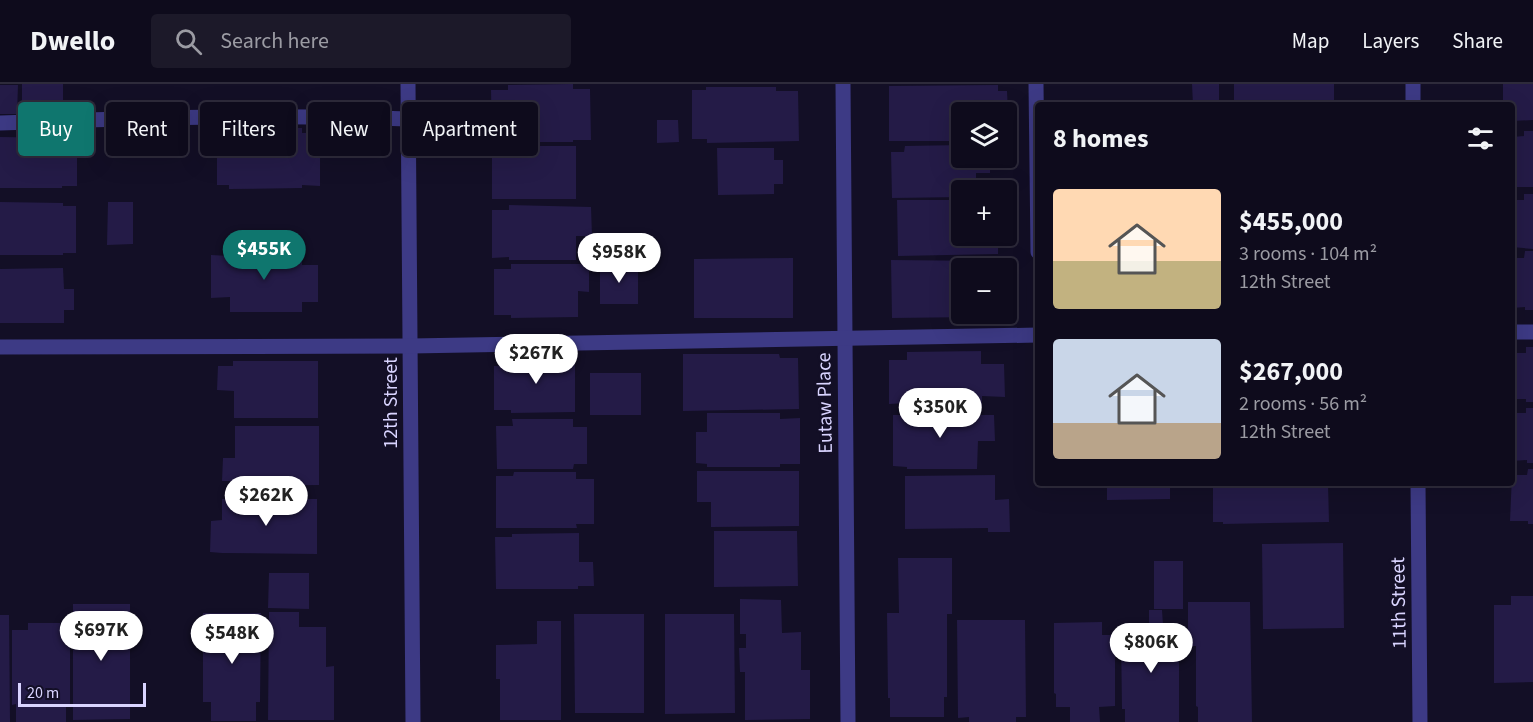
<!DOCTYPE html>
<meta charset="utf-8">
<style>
body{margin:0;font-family:"Source Sans 3",sans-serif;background:#1c1929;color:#f1f3f6;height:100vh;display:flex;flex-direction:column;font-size:22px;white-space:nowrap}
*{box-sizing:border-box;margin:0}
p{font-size:20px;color:#9b9ba3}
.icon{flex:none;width:33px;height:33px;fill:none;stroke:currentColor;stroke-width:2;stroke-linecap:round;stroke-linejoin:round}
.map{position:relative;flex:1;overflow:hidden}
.panel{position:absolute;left:1035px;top:18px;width:480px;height:384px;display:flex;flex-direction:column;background:#0e0b1c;border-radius:6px;box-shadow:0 6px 24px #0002,0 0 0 2px #2e2b3b}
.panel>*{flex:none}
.hud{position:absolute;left:18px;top:18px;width:570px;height:54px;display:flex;gap:12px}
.buttons{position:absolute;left:951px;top:18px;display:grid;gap:12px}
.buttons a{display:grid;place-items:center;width:66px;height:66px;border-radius:6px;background:#0e0b1c;box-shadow:0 6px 24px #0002,0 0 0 2px #2e2b3b;font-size:30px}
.scale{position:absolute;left:18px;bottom:15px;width:128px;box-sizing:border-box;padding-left:6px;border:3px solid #d9d4ff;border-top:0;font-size:16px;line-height:21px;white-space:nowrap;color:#d9d4ff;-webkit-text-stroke:4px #130f26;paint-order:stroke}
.price{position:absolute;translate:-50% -51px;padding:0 14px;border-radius:21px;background:#fff;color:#222;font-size:20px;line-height:39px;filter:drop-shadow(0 2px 3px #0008)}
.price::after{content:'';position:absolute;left:50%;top:36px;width:18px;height:14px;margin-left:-9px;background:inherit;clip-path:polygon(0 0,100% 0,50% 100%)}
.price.selected{background:#0f766e;color:#fff}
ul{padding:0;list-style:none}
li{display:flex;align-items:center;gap:18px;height:150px;padding:0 18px}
li span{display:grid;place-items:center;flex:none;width:168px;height:120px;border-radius:6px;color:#555}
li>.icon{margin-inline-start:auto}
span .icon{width:72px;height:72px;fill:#fffc;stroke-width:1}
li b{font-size:26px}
h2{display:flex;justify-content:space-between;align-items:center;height:72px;padding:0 18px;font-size:26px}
.chip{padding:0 21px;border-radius:6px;background:#0e0b1c;box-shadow:0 6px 24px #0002,0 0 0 2px #2e2b3b;font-size:21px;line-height:54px}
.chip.selected{background:#0f766e;color:#fff}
header{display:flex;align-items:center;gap:36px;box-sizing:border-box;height:84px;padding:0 30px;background:#0e0b1c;border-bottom:2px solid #2e2b3b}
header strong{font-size:28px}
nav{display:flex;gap:33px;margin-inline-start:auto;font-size:21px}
.search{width:420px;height:54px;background:#1c1929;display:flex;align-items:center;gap:15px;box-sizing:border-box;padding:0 21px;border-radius:6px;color:#9b9ba3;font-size:22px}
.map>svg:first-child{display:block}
.building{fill:#241b47}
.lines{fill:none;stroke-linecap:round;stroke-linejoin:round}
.minor{stroke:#3d3a85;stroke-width:15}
.labels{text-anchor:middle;stroke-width:5;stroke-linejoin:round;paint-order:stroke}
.street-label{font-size:20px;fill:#d9d4ff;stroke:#130f26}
</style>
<header>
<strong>Dwello</strong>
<div class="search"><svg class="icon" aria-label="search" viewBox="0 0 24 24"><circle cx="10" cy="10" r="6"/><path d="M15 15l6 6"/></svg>Search here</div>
<nav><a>Map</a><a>Layers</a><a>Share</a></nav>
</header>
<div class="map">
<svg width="1533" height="638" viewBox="0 0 1533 638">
<rect width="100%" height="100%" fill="#130f26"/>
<g class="building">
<rect x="22" y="0" width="41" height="25"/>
<polygon points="570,0 573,0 573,5 590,5 591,56 573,56 573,58 492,58 491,6 508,6 508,1"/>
<polygon points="1192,0 1219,0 1219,21 1193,21"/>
<rect x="1234" y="0" width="100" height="21"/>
<polygon points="1503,0 1533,0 1533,36 1512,37 1512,21 1503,21"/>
<polygon points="0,1 18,1 17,30 0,30"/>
<polygon points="998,1 998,7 1007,7 1008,28 962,28 962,57 889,57 889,2"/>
<polygon points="706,3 776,3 776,7 798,7 799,57 707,59 707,55 692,55 692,6 706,6"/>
<polygon points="657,36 678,36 679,58 657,59"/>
<polygon points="230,44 302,44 302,49 320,49 320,102 302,101 302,104 229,105 229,101 217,101 217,49 230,49"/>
<polygon points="1524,47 1533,47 1533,103 1512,103 1512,53 1524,52"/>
<polygon points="0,53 77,54 77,102 62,102 62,104 0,104"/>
<polygon points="962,61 962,74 990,74 990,89 976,89 976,106 962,106 962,113 892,114 891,68 904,68 905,62"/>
<polygon points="508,62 576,62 576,115 492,115 492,68 508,67"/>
<polygon points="717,64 774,64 774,76 783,76 783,100 774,100 774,110 718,111"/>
<polygon points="1524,110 1533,110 1533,165 1512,163 1512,116 1524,116"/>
<polygon points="897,116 962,116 962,152 998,152 998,170 898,172"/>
<polygon points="0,118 63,119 63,122 76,122 76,169 63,169 63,171 0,171"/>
<polygon points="108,118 133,118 133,160 107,161"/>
<polygon points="509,121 591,123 592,152 576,152 576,176 509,176 509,173 492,174 492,126 509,126"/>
<polygon points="1525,167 1533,167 1533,226 1525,226 1525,223 1512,224 1512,174 1524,174"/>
<polygon points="230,168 302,168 302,181 318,181 318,218 302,218 302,228 230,228 230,213 211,214 211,171 230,172"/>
<polygon points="793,174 793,234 694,234 694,175"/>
<polygon points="891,176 987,177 987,184 962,184 962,230 976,230 976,233 892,234"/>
<polygon points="511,180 589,180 589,208 578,207 578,233 511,234 511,231 494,231 494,185 511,185"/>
<rect x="600" y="180" width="38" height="40"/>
<polygon points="63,184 64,205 74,205 74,226 64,226 64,239 0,239 0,185"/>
<polygon points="1526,263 1533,263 1533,318 1526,318 1526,315 1512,315 1512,269 1526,269"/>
<polygon points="981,267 981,280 1004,280 1005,313 982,312 982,323 907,323 907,319 889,320 889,276 907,276 907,268"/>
<polygon points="683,270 779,270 780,274 798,274 799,325 683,327"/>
<polygon points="510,273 575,273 575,328 511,329 511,326 494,326 494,282 511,282"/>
<polygon points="233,277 318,277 318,334 234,334 234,307 217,306 218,282 233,282"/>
<rect x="590" y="289" width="51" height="42"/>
<polygon points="1526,324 1533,324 1533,379 1527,379 1527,376 1512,377 1512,329 1526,329"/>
<polygon points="977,327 977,331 994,331 995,357 978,357 977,385 907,385 907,383 893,382 893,331 907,331 906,328"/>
<polygon points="707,329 780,329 780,335 800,334 800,380 780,380 780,383 707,383 707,380 696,379 696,348 707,348"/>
<polygon points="512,335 573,335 573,343 587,343 587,380 574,380 573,385 497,385 496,342 513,342"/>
<polygon points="235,342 319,342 319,401 236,402 235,397 222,397 223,374 235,374"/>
<polygon points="1528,385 1533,385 1533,440 1528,440 1528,437 1510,437 1512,391 1527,391"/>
<polygon points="697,387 799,387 799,442 711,443 711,418 697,418"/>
<polygon points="514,388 576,388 576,395 594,395 594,440 576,440 577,444 496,444 496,392 513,392"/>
<polygon points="995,391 995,416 1009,415 1010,448 988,448 988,444 905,445 905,392"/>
<polygon points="1107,399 1170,399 1170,415 1107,416"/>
<polygon points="1213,399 1328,399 1329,438 1223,440 1223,438 1213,438"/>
<polygon points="222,415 317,415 317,470 222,469 210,468 211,437 222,436"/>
<polygon points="714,447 797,447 798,502 714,503"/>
<polygon points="579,449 579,478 593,478 594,502 578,502 578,505 496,505 495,453 512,453 512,450"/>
<polygon points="1343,459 1344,544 1263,545 1262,460"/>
<polygon points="898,474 952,474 952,530 947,530 947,613 944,613 944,633 890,633 890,614 888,614 887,529 899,529"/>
<rect x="1154" y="477" width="29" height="48"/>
<polygon points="269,489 309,489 309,525 268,524"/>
<polygon points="1511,512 1533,512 1533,598 1494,599 1494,521 1511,521"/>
<polygon points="740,515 781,516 782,549 801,548 801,586 810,586 810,635 745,636 745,588 740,588 739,564 746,564 746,550 740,550"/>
<polygon points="1188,518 1250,518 1252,638 1198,638 1198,623 1196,622 1196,562 1188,562"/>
<polygon points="73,520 130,520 130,635 73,636"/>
<polygon points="1149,526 1162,526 1163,541 1176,541 1176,552 1179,552 1179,638 1125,638 1125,625 1122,625 1121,552 1149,552"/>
<polygon points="269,528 299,528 299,543 326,543 326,583 334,582 334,636 268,636"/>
<polygon points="203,529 261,529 260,618 256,618 256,637 211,637 211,618 203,618"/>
<polygon points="574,530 644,530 644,629 575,629"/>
<polygon points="665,530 734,530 735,629 665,630"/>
<polygon points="0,531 9,531 10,638 0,638"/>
<polygon points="957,536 1025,536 1026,633 1016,633 1016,638 969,638 969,633 958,634"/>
<polygon points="537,537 561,537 561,636 500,636 500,595 496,595 496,561 537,560"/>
<polygon points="1102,538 1102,551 1115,551 1115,622 1099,623 1100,638 1070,638 1070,623 1056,623 1056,610 1054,609 1054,539"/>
<polygon points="28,539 60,539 60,546 70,546 70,621 66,621 66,638 16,638 16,620 12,621 12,546 28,546"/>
</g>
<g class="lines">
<g class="minor">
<polyline points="408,0 413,638"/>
<polyline points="843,0 848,638"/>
<polyline points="1036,0 1038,168"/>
<polyline points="1413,0 1413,21"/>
<path d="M0,39C136,34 272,30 408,35"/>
<polyline points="1512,248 1533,248"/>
<polyline points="0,263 411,262 1038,251"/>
<polyline points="1418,399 1420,638"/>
</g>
</g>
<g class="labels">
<g class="street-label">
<text transform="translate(390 319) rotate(-90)" y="7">12th Street</text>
<text transform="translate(824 319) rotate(-91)" y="7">Eutaw Place</text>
<text transform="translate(1398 519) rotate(-91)" y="7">11th Street</text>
</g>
</g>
</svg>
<div class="buttons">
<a><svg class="icon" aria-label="layers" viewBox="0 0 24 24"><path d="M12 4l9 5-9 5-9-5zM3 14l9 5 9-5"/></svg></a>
<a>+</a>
<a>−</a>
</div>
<div class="scale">20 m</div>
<b class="price selected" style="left:264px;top:197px">$455K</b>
<b class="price" style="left:619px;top:200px">$958K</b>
<b class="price" style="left:536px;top:301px">$267K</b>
<b class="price" style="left:940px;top:355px">$350K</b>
<b class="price" style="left:266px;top:443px">$262K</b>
<b class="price" style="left:101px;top:578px">$697K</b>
<b class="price" style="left:232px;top:581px">$548K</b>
<b class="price" style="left:1151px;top:590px">$806K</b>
<div class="hud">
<a class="chip selected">Buy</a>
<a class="chip">Rent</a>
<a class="chip">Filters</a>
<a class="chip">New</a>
<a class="chip">Apartment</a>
</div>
<section class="panel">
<h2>8 homes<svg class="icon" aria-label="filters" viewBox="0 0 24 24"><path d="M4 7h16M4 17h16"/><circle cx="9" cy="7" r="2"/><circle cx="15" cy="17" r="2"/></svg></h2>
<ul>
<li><span style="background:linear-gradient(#ffd9b3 60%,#c2b280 0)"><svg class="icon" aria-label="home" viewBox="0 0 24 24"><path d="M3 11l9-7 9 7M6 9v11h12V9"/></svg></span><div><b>$455,000</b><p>3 rooms · 104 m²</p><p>12th Street</p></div></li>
<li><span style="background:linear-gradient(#c9d6e8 70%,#b9a48a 0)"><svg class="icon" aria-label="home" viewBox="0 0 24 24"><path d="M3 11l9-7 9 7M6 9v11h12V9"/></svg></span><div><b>$267,000</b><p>2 rooms · 56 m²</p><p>12th Street</p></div></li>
</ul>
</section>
</div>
